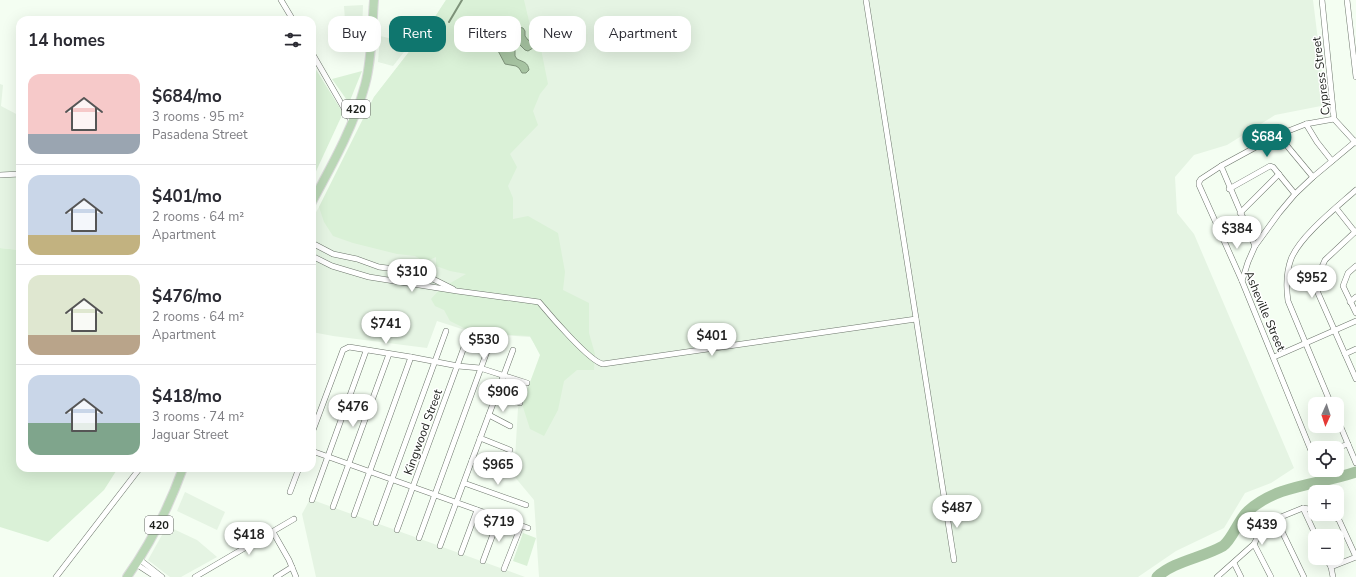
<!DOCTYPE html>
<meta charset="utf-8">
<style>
body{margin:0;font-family:"Nunito Sans",sans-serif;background:#f7f7f7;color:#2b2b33;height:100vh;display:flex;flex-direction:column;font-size:15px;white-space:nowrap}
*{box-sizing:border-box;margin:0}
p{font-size:13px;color:#7c7c81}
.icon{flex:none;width:22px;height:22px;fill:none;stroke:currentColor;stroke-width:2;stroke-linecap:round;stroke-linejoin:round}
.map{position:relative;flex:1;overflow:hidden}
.drawer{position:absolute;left:16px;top:16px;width:300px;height:456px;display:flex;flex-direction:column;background:#fff;border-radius:12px;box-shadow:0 4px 16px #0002}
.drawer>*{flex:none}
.hud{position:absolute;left:328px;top:16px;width:380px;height:36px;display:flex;gap:8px}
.needle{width:26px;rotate:183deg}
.controls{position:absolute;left:1308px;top:397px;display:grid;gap:8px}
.controls a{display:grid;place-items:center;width:36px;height:36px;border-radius:8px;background:#fff;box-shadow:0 4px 16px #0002;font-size:20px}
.price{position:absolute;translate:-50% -34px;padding:0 9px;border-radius:14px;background:#fff;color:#222;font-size:13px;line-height:26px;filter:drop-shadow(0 1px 2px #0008)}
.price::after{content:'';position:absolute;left:50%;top:24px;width:12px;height:9px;margin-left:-6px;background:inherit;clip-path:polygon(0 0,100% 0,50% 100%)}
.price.on{background:#0f766e;color:#fff}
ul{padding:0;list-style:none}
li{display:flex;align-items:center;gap:12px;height:100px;padding:0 12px}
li+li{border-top:1px solid #e1e1e2}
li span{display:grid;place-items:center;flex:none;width:112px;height:80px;border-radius:12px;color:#555}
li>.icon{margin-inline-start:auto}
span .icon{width:48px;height:48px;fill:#fffc;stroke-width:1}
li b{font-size:17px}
h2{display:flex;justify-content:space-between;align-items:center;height:48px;padding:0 12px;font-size:17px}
.chip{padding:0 14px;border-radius:12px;background:#fff;box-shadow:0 4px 16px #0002;font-size:14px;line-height:36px}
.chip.on{background:#0f766e;color:#fff}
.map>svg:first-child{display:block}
.built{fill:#e5f4e3}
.green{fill:#daf1d7}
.water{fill:#a7c4a2;stroke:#7e937a}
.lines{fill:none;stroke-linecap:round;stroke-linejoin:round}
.stream{stroke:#7e937a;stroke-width:2}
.river{stroke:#a7c4a2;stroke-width:11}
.minor-casing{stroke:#6c756b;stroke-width:6}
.primary-casing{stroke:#dbdbdb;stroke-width:10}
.minor{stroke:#fff;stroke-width:5}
.primary{stroke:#bad7b6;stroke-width:8}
.labels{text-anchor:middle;stroke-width:3;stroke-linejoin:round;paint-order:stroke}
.shield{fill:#fff;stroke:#616360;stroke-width:1}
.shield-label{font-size:11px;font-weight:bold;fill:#1d201c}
.street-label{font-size:12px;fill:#1d201c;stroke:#fff}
</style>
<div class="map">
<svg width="1356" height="577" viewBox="0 0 1356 577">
<rect width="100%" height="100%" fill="#f4fef2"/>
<g class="built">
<polygon points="446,0 1313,0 1326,105 1275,115 1227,145 1194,155 1175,177 1177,213 1194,234 1294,468 1271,483 1245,493 1224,528 1176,551 1138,577 539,577 534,500 514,476 518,408 542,356 530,337 474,333 437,321 427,348 333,336 312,332 312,219 319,207 374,97 429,26"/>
<polygon points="363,5 362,33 346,35 344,6"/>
<polygon points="380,36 411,43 393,66 378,62"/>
<polygon points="0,84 3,85 1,106 20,116 20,250 0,248"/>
<polygon points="185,492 225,512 217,530 177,511"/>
<polygon points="310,499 525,577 316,577 302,514"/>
<polygon points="167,526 197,540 217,557 181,577 170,577 148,560"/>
</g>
<g class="green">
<polygon points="446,0 524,0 533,38 541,49 548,84 540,94 533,111 538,125 510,154 517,167 508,186 513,198 513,219 528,216 558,233 565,272 563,290 589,303 589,333 595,354 594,370 577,370 564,381 558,410 544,436 530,429 522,404 540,355 530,336 474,333 450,321 444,310 435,306 431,299 440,289 466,274 450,271 436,266 436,257 425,262 415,256 397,254 353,243 333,236 324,222 319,207 374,97 429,26"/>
<polygon points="312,63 343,113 312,180"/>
<polygon points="362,71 349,103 332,79"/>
<polygon points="0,248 20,250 20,468 118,468 104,490 48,542 0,527"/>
<polygon points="523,533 536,538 527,566 513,561"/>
</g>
<path class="water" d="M518,27L523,28L525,31V36L528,40L532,42L533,48L528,51L525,50L519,44L515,48V56L517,59C523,62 528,62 529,70L526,73H522L519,68L516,66L505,64L496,47L500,39C507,36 510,38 514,30Z"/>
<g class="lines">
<polyline class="stream" points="449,22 462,0"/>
<path class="river" d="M1157,577C1174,561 1202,558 1223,546C1232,540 1239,519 1248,511C1278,484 1319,485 1356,472"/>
<defs>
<g id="minor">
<polyline points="281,0 293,20"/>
<polyline points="866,0 954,560"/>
<polyline points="1322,0 1334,119 1356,143"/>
<polyline points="1347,0 1356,77"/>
<polyline points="312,53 352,122"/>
<polyline points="1306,124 1317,142 1332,161"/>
<polyline points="1278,135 1313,177"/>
<polyline points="1221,166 1255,246"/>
<polyline points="0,175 20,174"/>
<polyline points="1229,189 1270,166 1273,167 1295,194"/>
<polyline points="1336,208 1355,232"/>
<polyline points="1240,213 1279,174"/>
<polyline points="1356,231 1325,260 1317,278 1318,293 1356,379"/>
<polyline points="312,243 333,254 357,259 379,267 419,272 453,289"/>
<path d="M312,256L332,266L369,277L457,291L539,302C549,314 590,362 603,364L916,319"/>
<polyline points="1356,266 1348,273 1343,286 1356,313"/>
<polyline points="1242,281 1248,262 1255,246 1279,213 1295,194 1313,177 1356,141"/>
<polyline points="1350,302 1356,297"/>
<polyline points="1345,354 1356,349"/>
<polyline points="1274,357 1356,321"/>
<polyline points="496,395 520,403"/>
<path d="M1331,404L1288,301C1286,287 1286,273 1291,259C1300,236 1337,207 1356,190"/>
<polyline points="489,415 510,426"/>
<polyline points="1337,418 1356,463"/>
<polyline points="312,433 343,350 349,347 411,357 458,366 480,368 527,383"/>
<polyline points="480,438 510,450"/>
<polyline points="1337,448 1348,444"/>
<polyline points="312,451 528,528"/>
<polyline points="1315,454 1312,453 1242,281 1199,185 1199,182 1201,179 1221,166 1278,135 1306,124 1334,119"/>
<polyline points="472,460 506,472"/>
<polyline points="464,483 526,505"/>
<polyline points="290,492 299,468"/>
<polyline points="312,500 366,351"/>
<polyline points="333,507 389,354"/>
<polyline points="1303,508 1316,536"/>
<polyline points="1330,514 1339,520 1356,557"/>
<polyline points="354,515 411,357"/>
<polyline points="1276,519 1304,577"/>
<polyline points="376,523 446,331"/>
<polyline points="397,530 467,339"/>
<polyline points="273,532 289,560 296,577"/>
<polyline points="419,538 489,346"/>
<polyline points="1254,544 1271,577"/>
<polyline points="440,546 513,350"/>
<polyline points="461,553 477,510"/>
<polyline points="1326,558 1331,567 1333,577"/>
<polyline points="139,559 162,577"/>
<polyline points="483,561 499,518"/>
<polyline points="1234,563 1241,577"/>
<polyline points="136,564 156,577"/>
<polyline points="1331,567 1356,557"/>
<polyline points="504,569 521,526"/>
<polyline points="56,577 140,468"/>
<polyline points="195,577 294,519"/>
<polyline points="276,577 292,567"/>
<polyline points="1217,577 1254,544 1263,527 1276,519 1303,508 1315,510"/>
</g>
<g id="primary">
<path d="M312,202C332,165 354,126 365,85C372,60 372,26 374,0"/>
<path d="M127,577C151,543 169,507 183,468"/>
</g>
</defs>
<use href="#minor" class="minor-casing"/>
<use href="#primary" class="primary-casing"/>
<use href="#minor" class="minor"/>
<use href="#primary" class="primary"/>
</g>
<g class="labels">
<g class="shield">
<rect x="342" y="100" width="28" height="18" rx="3"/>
<rect x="145" y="516" width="28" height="18" rx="3"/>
</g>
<g class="shield-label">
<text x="356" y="113">420</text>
<text x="159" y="529">420</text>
</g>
<g class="street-label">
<text transform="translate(1321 76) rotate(-97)" y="4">Cypress Street</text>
<text transform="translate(1265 311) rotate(67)" y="4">Asheville Street</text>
<text transform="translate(423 432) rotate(-70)" y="4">Kingwood Street</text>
</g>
</g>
</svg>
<div class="controls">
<a><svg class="needle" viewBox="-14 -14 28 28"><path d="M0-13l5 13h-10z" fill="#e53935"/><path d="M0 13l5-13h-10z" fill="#7c7c81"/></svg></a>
<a><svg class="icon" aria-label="locate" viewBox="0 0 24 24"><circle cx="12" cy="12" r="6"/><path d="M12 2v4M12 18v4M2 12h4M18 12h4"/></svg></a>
<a>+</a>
<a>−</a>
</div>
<b class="price on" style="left:1267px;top:158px">$684</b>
<b class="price" style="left:1237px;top:250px">$384</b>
<b class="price" style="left:412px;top:293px">$310</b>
<b class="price" style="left:1312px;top:299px">$952</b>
<b class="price" style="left:386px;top:345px">$741</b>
<b class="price" style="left:712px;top:357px">$401</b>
<b class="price" style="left:484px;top:361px">$530</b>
<b class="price" style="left:503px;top:413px">$906</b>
<b class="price" style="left:353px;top:428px">$476</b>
<b class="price" style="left:498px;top:486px">$965</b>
<b class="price" style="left:957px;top:529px">$487</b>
<b class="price" style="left:499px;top:543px">$719</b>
<b class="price" style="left:1262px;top:546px">$439</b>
<b class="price" style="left:249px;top:556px">$418</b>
<div class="hud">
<a class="chip">Buy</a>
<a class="chip on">Rent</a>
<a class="chip">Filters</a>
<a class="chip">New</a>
<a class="chip">Apartment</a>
</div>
<section class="drawer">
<h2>14 homes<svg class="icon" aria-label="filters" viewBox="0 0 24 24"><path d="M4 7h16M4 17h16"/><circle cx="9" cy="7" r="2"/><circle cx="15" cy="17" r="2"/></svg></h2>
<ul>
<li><span style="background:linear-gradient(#f6c9c9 75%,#9aa5b1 0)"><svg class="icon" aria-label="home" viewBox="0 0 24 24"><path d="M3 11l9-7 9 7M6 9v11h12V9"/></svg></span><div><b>$684/mo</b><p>3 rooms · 95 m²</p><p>Pasadena Street</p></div></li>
<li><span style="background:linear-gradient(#c9d6e8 75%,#c2b280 0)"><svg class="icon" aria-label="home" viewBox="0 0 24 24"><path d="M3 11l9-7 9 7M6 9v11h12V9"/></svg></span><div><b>$401/mo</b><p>2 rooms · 64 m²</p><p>Apartment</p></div></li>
<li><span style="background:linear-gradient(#dfe7d0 75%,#b9a48a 0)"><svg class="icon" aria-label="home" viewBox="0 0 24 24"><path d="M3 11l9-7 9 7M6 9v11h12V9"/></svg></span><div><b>$476/mo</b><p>2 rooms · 64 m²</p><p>Apartment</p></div></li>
<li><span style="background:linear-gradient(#c9d6e8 60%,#7fa58c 0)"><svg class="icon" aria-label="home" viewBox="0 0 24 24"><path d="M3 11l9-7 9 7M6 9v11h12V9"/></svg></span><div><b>$418/mo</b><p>3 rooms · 74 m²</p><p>Jaguar Street</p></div></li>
</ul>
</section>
</div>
